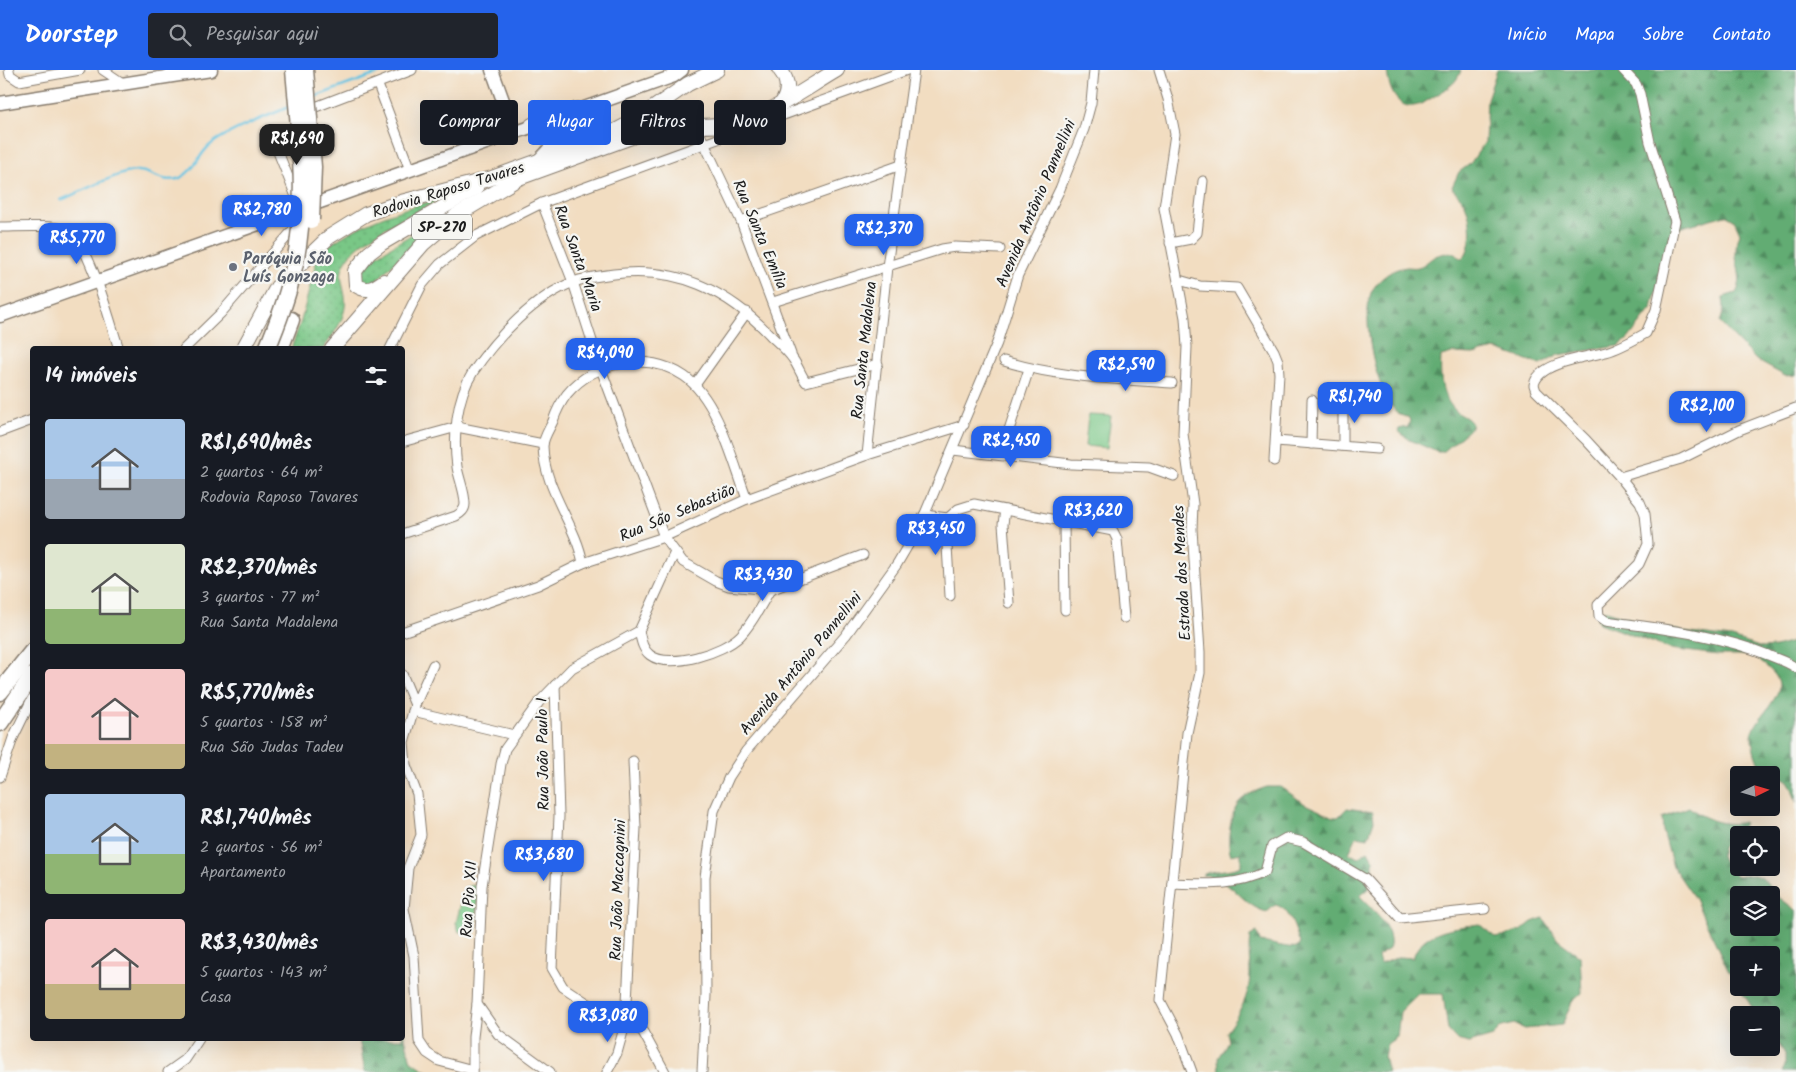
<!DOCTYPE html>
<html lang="pt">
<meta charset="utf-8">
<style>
body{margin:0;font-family:Kalam,sans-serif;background:#20242c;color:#f1f3f6;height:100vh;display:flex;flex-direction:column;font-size:19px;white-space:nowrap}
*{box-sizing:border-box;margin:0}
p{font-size:16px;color:#9ea1a6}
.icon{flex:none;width:28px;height:28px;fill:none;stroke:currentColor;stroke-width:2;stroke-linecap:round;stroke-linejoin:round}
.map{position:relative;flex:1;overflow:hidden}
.panel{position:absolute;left:30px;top:276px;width:375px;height:695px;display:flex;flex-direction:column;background:#171b24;border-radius:5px;box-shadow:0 5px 20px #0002}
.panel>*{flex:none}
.banner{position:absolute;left:420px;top:30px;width:475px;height:45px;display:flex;gap:10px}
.needle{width:32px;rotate:85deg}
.tools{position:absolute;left:1730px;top:696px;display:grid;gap:10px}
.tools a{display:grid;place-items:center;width:50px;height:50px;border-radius:5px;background:#171b24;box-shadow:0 5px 20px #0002;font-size:25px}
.price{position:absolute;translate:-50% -42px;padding:0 11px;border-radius:10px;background:#2563eb;color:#fff;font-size:16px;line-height:32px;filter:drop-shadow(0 1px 2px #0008)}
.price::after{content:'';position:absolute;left:50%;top:30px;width:15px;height:11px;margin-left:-8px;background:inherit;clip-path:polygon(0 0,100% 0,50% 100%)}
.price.active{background:#222;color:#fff}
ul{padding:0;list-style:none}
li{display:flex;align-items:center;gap:15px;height:125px;padding:0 15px}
li span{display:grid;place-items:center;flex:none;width:140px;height:100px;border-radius:5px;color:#555}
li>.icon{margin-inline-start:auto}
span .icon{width:60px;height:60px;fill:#fffc;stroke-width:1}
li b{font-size:21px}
h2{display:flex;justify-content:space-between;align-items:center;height:60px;padding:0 15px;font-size:21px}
.pill{padding:0 18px;border-radius:5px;background:#171b24;box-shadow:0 5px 20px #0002;font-size:18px;line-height:45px}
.pill.active{background:#2563eb;color:#fff}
header{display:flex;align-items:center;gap:30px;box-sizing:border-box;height:70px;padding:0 25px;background:#2563eb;color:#fff}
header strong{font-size:24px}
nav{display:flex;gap:28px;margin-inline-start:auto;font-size:18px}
.search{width:350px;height:45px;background:#20242c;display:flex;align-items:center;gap:12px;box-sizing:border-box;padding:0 18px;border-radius:5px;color:#9ea1a6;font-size:19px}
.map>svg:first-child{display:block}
.grass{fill:url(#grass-dots);stroke:#4a7251}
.forest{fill:url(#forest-firs);stroke:#3f6448;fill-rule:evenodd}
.park{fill:#79c786;stroke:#4a7251}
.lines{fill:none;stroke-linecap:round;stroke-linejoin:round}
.stream{stroke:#64c3e2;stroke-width:2.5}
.street-casing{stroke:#877c6e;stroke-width:11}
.secondary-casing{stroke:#877c6e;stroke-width:15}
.primary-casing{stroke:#877c6e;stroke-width:16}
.highway-casing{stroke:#877c6e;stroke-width:19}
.street{stroke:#fff;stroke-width:9}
.secondary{stroke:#fff;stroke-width:12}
.primary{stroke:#fff;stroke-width:14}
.highway{stroke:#fff;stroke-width:16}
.highway-bridge-casing{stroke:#877c6e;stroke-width:19;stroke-linecap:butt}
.highway-bridge{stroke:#fff;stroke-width:16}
.worship-dot{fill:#6b7280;stroke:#f6f6f2;stroke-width:2}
.labels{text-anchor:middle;stroke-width:4.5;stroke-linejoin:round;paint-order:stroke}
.shield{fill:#f6f6f2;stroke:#5d5d5c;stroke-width:1}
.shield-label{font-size:15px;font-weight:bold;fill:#1c1c1c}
.street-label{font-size:16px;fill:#1c1c1c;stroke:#f6f6f2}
.worship-label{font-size:16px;font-weight:bold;fill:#5b616d;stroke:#f6f6f2;text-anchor:start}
</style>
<header>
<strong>Doorstep</strong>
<div class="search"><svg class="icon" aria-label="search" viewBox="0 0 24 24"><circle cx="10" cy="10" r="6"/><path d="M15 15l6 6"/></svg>Pesquisar aqui</div>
<nav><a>Início</a><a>Mapa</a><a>Sobre</a><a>Contato</a></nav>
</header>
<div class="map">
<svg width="1796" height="1002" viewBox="0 0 1796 1002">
<defs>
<pattern id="grass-dots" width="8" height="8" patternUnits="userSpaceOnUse" patternTransform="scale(1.25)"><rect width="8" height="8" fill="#79c786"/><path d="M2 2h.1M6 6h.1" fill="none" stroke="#68aa73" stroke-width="1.8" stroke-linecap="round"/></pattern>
<pattern id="forest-firs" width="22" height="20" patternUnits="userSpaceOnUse" patternTransform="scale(1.25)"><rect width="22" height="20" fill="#62ac73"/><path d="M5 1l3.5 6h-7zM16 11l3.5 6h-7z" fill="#508b5e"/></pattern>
</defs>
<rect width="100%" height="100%" fill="#f6f6f2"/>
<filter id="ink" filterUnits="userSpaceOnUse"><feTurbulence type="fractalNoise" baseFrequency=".02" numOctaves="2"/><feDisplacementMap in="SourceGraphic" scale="10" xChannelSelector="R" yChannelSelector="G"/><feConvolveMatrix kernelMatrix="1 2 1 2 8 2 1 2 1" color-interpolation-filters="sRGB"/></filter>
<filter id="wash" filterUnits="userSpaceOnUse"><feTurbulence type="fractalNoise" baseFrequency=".0096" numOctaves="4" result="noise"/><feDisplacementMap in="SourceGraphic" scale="20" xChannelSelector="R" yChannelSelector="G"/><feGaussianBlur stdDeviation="1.12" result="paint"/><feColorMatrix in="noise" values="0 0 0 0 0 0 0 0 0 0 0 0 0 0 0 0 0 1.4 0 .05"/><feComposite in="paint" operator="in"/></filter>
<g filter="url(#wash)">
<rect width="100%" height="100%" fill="#f2ddc1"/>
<g class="grass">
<path d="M443,128C416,144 350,168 342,200C340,210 344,218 345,227C348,246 333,265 323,279H291L301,251L319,182C363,151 391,142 443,128Z"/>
<polygon points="419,160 420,163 419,168 378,209 371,214 361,213 360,203 374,187"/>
</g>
<g class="forest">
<path d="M1387,0H1461C1457,13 1449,17 1438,24C1431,28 1425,33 1418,35C1396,42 1388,16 1387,0Z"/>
<path d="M1497,0H1796V305L1785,306L1756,290L1720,253L1724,238L1723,227L1736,223C1745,208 1734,193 1736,179C1736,174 1739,168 1740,163L1734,150L1725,145L1682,157L1671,165L1652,238L1628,269L1618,276L1558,285L1541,295L1496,279L1473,284L1452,283L1441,286C1440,305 1440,324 1454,339C1459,346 1468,346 1472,354L1469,360L1443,382H1437L1410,370L1398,361L1399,359L1408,357L1410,350L1407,347C1378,345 1358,241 1373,219C1380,208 1393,198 1407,197C1410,197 1415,198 1418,197C1426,195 1431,187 1438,185C1442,183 1449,183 1453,183L1462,189C1474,177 1472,148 1464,132C1461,127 1455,122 1452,117L1459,102L1470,94L1485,72L1487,29Z"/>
<path d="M1604,540L1647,554L1690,563L1732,568L1762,578L1775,577L1796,571V732C1787,696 1783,715 1762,701C1757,691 1752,678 1752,667C1751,651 1788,625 1777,608C1772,599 1759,591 1751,585H1718L1670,579L1599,553L1597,549Z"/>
<path d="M1267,717H1281L1305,734L1333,747H1338L1347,738L1373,742L1374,751L1368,768L1357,766L1349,783L1358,788L1368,781L1373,790V800L1366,807L1370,818L1360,826C1372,839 1396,860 1389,879L1378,886L1380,894L1399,887L1413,888C1422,859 1453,858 1479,854L1496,868L1522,860L1532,852L1543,848L1558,870L1580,886L1582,923L1572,932L1562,955L1525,959L1514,954L1502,957L1493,966L1469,973L1457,970L1448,960L1443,924H1418L1400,942L1397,967L1387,974L1384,987L1388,1002H1219L1218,988L1228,971L1226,962C1239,944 1249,928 1250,905C1250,892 1248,879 1250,866L1257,862L1260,872C1272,873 1288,879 1298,877L1300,873C1295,861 1290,837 1275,835L1267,842C1240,836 1233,806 1202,805C1214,799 1228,802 1241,796V783L1231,785C1226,774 1230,742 1239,732C1246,725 1257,720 1267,717Z"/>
<path d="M1689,737C1704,749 1725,757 1744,752C1741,767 1713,772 1723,791C1727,797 1730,802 1736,806L1754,805L1762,808L1777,826L1796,840V1002H1782L1785,996V984L1771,962V945H1757L1728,900L1695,829L1673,797L1663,761L1662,748ZM1739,825H1771V858H1739ZM1739,885H1771V918H1739Z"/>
<polygon points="403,960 411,991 429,1002 365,1002 359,969 402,969"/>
</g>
<g class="park">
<polygon points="1088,345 1111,346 1107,378 1085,376"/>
<polygon points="478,814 476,861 459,862 456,853 465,817"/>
</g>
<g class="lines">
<g class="stream">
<polyline points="314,27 388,0"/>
<path d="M61,130C81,122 115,103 136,101C151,100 163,115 180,108C194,101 198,87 208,77C222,63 271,45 291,36"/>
</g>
</g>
</g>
<g filter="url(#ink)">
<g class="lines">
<defs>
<g id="street">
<polyline points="9,0 10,5 19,11 80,0"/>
<polyline points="103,0 124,14"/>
<polyline points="1159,0 1168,29 1175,64 1164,138 1185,248 1187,277 1183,364 1193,434 1192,459 1200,582 1200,603 1187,663 1160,930 1178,964 1192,1002"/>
<path d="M1623,0L1636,14L1640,24L1650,72L1675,151L1656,240L1646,263C1634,270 1620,278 1606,282C1588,287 1538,292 1534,315L1536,321L1586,370L1620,407L1640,432L1645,444L1648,474L1639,494L1598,535L1599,546L1606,551C1661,559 1716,564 1768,585C1777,589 1788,592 1796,598"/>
<polyline points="378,15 410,100"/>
<polyline points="305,41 412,0"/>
<polyline points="695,54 741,151 791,284"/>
<polyline points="270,62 297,129"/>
<polyline points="542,133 573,212 601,299 664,467 683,492 716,511 729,516 770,520 863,485"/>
<polyline points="741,151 901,95"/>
<path d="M0,157C19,157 52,154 68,161C89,170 111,256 119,279"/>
<polyline points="1170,173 1191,169 1197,163 1203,111"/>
<polyline points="1179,210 1200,216 1237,218 1274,281 1278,291 1279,304 1274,391"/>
<polyline points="773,232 942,179 955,177 1000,179"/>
<polyline points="184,279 221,243 299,153"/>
<polyline points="390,279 422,215 440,194 476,166 542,133 907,0"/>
<path d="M1004,291C1059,308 1116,309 1172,313"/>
<polyline points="695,315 747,242"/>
<polyline points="1343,331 1343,376"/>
<polyline points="0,362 32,350"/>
<polyline points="1276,371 1377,379"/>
<polyline points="402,372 457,357 543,374"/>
<polyline points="1311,374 1312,330"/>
<polyline points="953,380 1071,394 1149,397 1174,406"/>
<polyline points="1001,384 1029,299"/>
<polyline points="867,385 887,197 914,0"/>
<polyline points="1620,407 1681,389 1739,360 1796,338"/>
<polyline points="1005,440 1003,454 1009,533"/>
<polyline points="924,445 948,448 946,459 950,526"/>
<polyline points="948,448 958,439 974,434 1113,461 1117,469 1124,548"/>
<polyline points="1064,451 1065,540"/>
<path d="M402,464L456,446C461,443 465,440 465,434C465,422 459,409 457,397C453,367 456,328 473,302C496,268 535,226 574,212C586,207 601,206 614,204C677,196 727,220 770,265C777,272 787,280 793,289C798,296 801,305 806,312L878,294"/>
<path d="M583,493C575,452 544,420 543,376C543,368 550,358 553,351C556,342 561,332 567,324C594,291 648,281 684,306C718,329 733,392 747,429"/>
<path d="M639,561C641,569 642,579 650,585C670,600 724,582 740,566C753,553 761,535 770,520"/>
<polyline points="402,562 538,515 583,493 664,467 747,429 867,385 964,355"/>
<polyline points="433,595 415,635 404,672 406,695 417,724 421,765 408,798 404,839 414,886 419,971 427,983 439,991 473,1000"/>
<polyline points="402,604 415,635"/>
<polyline points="555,615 559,746 552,898 563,917 610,948 632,953 643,962 665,1002"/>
<polyline points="413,641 514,665"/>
<polyline points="0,707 13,668 32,629"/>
<path d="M1172,813C1207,814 1233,817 1265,802L1272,776L1286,768L1303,772L1365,809L1400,848L1485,839"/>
<polyline points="168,1002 185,990 199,969"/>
<polyline points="473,1002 473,967 477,934"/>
<polyline points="550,1002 498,964 477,934 482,816 501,694 505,679 539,632 572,598 639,561 675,482"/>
<polyline points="607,1002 617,983 626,951 636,758 633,691"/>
<polyline points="702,1002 706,925 705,807 714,741 729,707 746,681 846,565 897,494 921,453 997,273 1018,205 1060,119 1084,59 1091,33 1094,0"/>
</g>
<g id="secondary">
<polyline points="492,0 514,61"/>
<polyline points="0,33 211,0"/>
<polyline points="0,246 674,6 682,0"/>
</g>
<g id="primary">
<path d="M780,0C789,11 789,22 782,33"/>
<path d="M577,39L569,47C565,62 573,71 587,73"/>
<path d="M532,55L549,59C559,72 550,80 541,89"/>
<path d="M384,211C374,218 367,223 356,215L355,201L369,183L382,173L476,118"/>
<polyline points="243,279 277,217 329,167 366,144 401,132 489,109 602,68 636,50 688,14 717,0"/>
<path d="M332,279L423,174L457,145L519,108L659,57C682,54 705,58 728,54C769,47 801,21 837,0"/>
</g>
<g id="highway">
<polyline points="280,279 291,250"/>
<polyline points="0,622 32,582"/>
<polyline points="0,653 32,606"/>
</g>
</defs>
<use href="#street" class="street-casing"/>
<use href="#secondary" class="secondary-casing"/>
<use href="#primary" class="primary-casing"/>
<use href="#highway" class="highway-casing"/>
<use href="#street" class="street"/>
<use href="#secondary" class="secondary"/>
<use href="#primary" class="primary"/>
<use href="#highway" class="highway"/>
<defs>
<g id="highway-bridge">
<polyline points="305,0 313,97 311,150"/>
<path d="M267,279C277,255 286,231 292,206C309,139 300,68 294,0"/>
</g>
</defs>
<use href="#highway-bridge" class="highway-bridge-casing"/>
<use href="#highway-bridge" class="highway-bridge"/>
</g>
</g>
<circle class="worship-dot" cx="233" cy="197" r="5"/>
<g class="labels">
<rect class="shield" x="412" y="144.5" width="60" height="25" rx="4"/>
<g class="shield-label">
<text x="442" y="162">SP-270</text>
</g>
<g class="street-label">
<text transform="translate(448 119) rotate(-17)" y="6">Rodovia Raposo Tavares</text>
<text transform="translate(1035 133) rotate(-67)" y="6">Avenida Antônio Pannellini</text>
<text transform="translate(761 164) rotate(67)" y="6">Rua Santa Emília</text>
<text transform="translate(579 188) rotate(70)" y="6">Rua Santa Maria</text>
<text transform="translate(863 280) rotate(-84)" y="6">Rua Santa Madalena</text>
<text transform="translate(677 442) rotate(-23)" y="6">Rua São Sebastião</text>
<text transform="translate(1181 503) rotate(-93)" y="6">Estrada dos Mendes</text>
<text transform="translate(800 593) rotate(-50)" y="6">Avenida Antônio Pannellini</text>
<text transform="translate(542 684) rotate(-91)" y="6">Rua João Paulo I</text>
<text transform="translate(617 820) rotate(-88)" y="6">Rua João Maccagnini</text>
<text transform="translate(468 829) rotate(-86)" y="6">Rua Pio XII</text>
</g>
<g class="worship-label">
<text x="243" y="194">Paróquia São<tspan x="243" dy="18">Luís Gonzaga</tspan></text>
</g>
</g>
</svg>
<div class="tools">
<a><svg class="needle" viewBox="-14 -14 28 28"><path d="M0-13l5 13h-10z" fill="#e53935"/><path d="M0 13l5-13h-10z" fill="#9ea1a6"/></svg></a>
<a><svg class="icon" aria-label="locate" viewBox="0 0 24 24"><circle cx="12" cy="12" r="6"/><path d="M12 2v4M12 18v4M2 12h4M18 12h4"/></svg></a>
<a><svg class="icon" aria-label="layers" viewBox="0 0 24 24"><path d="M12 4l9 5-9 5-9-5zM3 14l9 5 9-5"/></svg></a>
<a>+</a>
<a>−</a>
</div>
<b class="price active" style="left:297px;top:96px">R$1,690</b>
<b class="price" style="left:262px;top:167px">R$2,780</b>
<b class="price" style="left:884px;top:186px">R$2,370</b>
<b class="price" style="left:77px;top:195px">R$5,770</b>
<b class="price" style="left:605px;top:310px">R$4,090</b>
<b class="price" style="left:1126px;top:322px">R$2,590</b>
<b class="price" style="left:1355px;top:354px">R$1,740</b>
<b class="price" style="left:1707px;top:363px">R$2,100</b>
<b class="price" style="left:1011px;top:398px">R$2,450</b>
<b class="price" style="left:1093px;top:468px">R$3,620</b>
<b class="price" style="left:936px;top:486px">R$3,450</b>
<b class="price" style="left:763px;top:532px">R$3,430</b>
<b class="price" style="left:544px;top:812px">R$3,680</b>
<b class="price" style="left:608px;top:973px">R$3,080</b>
<div class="banner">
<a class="pill">Comprar</a>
<a class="pill active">Alugar</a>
<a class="pill">Filtros</a>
<a class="pill">Novo</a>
</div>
<section class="panel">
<h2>14 imóveis<svg class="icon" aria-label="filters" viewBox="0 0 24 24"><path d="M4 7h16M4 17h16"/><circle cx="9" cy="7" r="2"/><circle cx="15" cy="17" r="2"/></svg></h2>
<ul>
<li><span style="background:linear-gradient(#a9c7e8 60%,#9aa5b1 0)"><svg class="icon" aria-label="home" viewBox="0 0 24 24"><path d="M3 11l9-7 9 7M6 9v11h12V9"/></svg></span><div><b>R$1,690/mês</b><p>2 quartos · 64 m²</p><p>Rodovia Raposo Tavares</p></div></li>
<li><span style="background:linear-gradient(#dfe7d0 65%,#8fb573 0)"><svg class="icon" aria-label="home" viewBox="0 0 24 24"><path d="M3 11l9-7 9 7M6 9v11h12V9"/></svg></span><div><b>R$2,370/mês</b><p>3 quartos · 77 m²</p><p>Rua Santa Madalena</p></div></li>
<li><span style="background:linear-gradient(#f6c9c9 75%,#c2b280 0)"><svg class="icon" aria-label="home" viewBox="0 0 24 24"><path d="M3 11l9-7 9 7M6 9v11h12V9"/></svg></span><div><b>R$5,770/mês</b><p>5 quartos · 158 m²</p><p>Rua São Judas Tadeu</p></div></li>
<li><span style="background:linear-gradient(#a9c7e8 60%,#8fb573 0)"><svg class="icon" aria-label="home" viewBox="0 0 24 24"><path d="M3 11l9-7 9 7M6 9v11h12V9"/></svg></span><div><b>R$1,740/mês</b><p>2 quartos · 56 m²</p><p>Apartamento</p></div></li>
<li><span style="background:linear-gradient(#f6c9c9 65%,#c2b280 0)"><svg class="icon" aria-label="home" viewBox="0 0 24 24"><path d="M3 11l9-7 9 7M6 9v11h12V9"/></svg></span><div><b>R$3,430/mês</b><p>5 quartos · 143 m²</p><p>Casa</p></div></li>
</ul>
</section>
</div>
